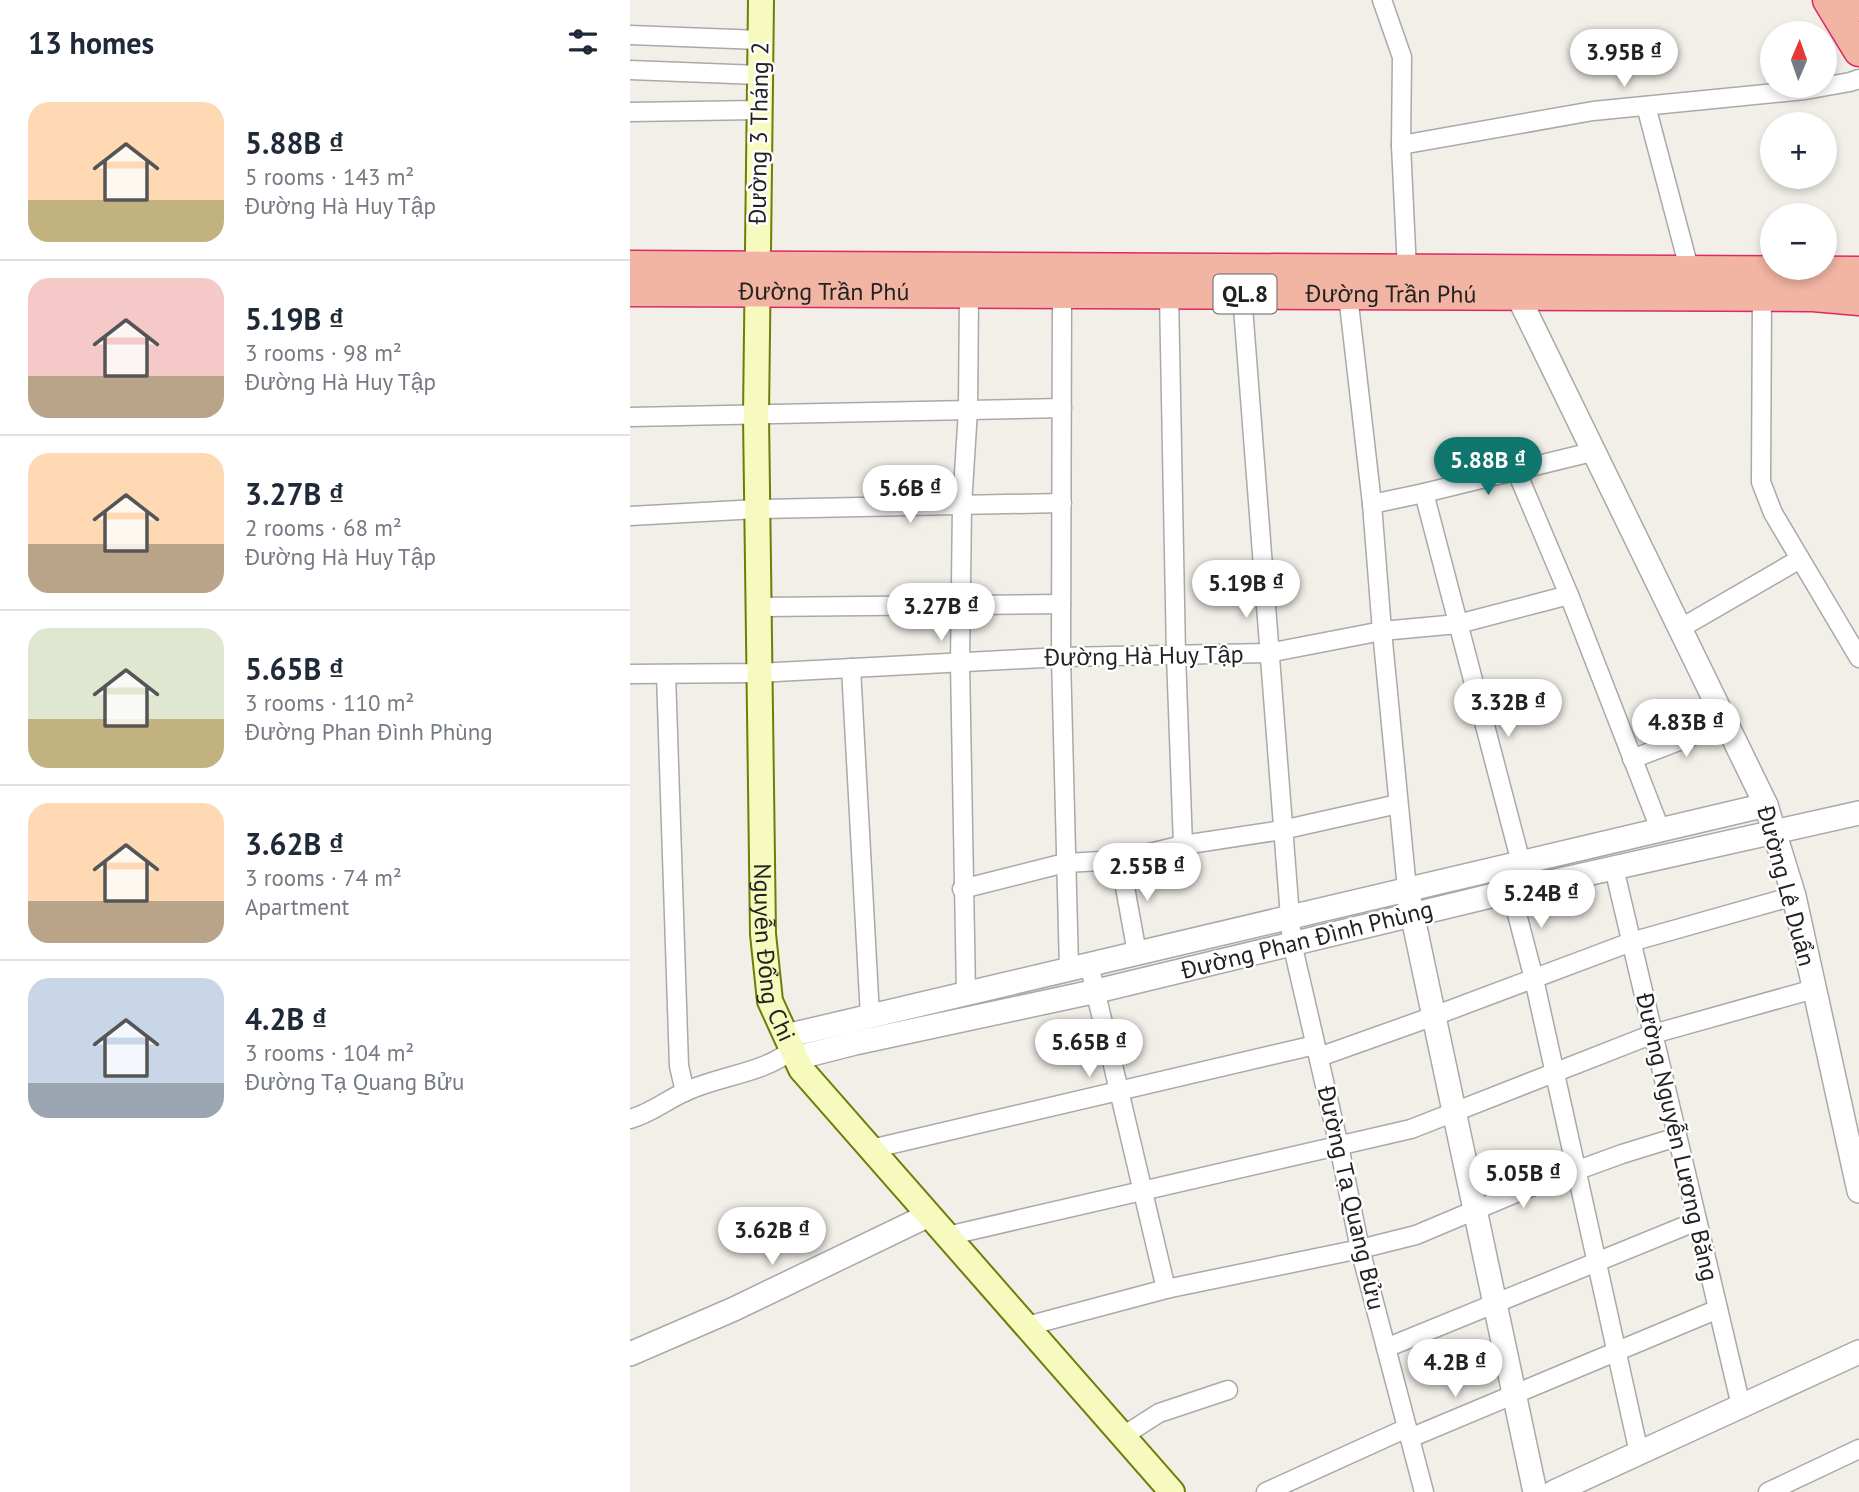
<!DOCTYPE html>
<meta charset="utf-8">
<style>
body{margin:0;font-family:"PT Sans",sans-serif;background:#f6f6f7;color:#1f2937;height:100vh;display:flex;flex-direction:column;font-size:26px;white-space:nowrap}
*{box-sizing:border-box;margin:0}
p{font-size:23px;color:#747a83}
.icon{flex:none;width:38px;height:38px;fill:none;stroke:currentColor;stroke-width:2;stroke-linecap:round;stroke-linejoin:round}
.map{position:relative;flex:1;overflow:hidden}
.panel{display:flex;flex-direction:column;background:#fff;width:630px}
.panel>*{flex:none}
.needle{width:46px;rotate:2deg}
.tools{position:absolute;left:1130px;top:21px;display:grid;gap:14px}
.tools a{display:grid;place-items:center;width:77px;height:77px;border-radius:50%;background:#fff;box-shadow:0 4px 10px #0003;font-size:35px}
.price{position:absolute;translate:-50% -60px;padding:0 16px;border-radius:24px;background:#fff;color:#222;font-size:23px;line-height:46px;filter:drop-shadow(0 2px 4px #0008)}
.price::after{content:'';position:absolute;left:50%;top:42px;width:21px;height:16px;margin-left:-10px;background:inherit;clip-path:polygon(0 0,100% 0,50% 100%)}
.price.selected{background:#0f766e;color:#fff}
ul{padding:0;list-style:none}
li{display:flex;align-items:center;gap:21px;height:175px;padding:0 28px}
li+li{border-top:2px solid #e0e1e3}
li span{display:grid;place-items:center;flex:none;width:196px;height:140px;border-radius:21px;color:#555}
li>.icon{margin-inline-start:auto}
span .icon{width:84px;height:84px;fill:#fffc;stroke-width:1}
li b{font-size:30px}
h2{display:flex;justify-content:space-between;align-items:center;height:84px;padding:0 28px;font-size:30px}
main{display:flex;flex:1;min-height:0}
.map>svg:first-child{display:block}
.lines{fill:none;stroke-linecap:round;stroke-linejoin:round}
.minor-casing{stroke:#a9a9a9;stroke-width:21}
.tertiary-casing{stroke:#a9a9a9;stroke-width:26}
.secondary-casing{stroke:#707d05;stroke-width:28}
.trunk-casing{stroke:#dc2a67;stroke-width:33}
.minor{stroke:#fff;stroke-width:18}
.tertiary{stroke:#fff;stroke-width:23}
.secondary{stroke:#f7fabf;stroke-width:24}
.trunk{stroke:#f2b4a3;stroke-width:30}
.labels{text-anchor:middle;stroke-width:5;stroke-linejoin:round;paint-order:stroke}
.shield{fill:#fff;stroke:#646464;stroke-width:2}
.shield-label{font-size:23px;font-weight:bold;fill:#222}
.street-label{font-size:24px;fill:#222;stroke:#fff}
</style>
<main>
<section class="panel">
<h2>13 homes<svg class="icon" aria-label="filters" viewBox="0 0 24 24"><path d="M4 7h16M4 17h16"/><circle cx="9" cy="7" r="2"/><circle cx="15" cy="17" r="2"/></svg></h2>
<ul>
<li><span style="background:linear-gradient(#ffd9b3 70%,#c2b280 0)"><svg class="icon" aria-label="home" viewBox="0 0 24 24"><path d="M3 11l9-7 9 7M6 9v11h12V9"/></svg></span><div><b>5.88B ₫</b><p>5 rooms · 143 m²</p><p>Đường Hà Huy Tập</p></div></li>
<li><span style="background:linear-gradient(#f6c9c9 70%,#b9a48a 0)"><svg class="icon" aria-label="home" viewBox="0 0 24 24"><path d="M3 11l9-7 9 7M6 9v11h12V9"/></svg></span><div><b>5.19B ₫</b><p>3 rooms · 98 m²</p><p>Đường Hà Huy Tập</p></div></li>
<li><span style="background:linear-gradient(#ffd9b3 65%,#b9a48a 0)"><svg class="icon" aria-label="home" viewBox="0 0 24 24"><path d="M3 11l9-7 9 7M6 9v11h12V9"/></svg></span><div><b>3.27B ₫</b><p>2 rooms · 68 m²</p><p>Đường Hà Huy Tập</p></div></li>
<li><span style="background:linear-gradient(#dfe7d0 65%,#c2b280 0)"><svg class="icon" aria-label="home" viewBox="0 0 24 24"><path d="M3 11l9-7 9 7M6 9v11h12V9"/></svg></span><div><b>5.65B ₫</b><p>3 rooms · 110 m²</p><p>Đường Phan Đình Phùng</p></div></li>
<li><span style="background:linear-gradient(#ffd9b3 70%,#b9a48a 0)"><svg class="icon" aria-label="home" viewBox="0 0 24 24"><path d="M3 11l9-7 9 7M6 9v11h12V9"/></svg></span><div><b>3.62B ₫</b><p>3 rooms · 74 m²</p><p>Apartment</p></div></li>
<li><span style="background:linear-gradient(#c9d6e8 75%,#9aa5b1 0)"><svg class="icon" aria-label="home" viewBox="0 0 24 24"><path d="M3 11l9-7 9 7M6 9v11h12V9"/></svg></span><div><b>4.2B ₫</b><p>3 rooms · 104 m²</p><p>Đường Tạ Quang Bửu</p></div></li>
</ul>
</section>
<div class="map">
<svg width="1229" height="1492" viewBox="0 0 1229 1492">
<rect width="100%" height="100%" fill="#f2efe9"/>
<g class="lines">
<defs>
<g id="minor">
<polyline points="752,0 772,57 771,145 777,270"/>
<polyline points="0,35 130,40"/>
<polyline points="0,70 129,75"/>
<polyline points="1016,106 1060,272"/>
<polyline points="0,112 128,110"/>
<polyline points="771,145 963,111 1175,90 1220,82 1229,79"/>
<polyline points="432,293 431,657 439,969"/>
<polyline points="539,294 546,655 553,845"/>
<polyline points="612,294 662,943 709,1146 730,1249 794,1492"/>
<polyline points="718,295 742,504 752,631 777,889"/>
<polyline points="1132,296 1131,482 1143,513 1229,658"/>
<polyline points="0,417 432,408"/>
<polyline points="886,470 939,595 1030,829"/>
<polyline points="794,493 891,863"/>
<polyline points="742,504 794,493 966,451"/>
<polyline points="0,516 127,509 432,503"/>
<polyline points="128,607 431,604"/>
<polyline points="1051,628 1170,559"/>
<polyline points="221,668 240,1016"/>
<polyline points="0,674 129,673 431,657 638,653 752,631 828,624 939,595"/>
<polyline points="36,674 49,1066 55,1092"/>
<polyline points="1002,759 1096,723"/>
<polyline points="490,860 507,953"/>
<polyline points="984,868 1111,1406"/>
<polyline points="332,889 435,863 490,860 553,845 652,830 768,804"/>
<polyline points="881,891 904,979 1009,1453"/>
<polyline points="459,964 536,1289"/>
<polyline points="336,993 330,663 332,505 338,410 339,293"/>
<polyline points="689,1057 804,1016 1001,942 1164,896"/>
<path d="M0,1119C22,1113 39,1098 59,1090C94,1075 133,1073 162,1050"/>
<polyline points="241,1149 685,1045"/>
<polyline points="317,1236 781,1129 1023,1034 1184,989"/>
<polyline points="397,1326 536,1289 730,1249 786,1235 893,1190 992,1154 1047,1137"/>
<polyline points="756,1348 1067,1221"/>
<polyline points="493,1436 529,1413 598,1390"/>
<polyline points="780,1438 1088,1309"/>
<polyline points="636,1492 777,1428"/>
<polyline points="1138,1492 1229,1449"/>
</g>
<g id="tertiary">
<polyline points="888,296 1136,805 1164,896 1229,1191"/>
<polyline points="779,899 905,1492"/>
<polyline points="156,1036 1136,805"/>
<polyline points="166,1058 225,1043 467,991 881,891 1229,813"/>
<polyline points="0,1354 104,1309 299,1215"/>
<polyline points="924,1492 1229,1352"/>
</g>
<g id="secondary">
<path id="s1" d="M131,0L126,416L133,934L140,1001L171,1069L542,1492"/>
</g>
<g id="trunk">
<polyline points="1198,0 1229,51"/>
<polyline points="1225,0 1229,6"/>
<polyline points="0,266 1229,272"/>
<path id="s2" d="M0,291L1183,296L1229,300"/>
</g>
</defs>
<use href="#minor" class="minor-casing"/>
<use href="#tertiary" class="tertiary-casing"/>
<use href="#secondary" class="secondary-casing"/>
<use href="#trunk" class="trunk-casing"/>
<use href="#minor" class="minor"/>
<use href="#tertiary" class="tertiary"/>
<use href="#secondary" class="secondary"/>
<use href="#trunk" class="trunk"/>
</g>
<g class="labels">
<rect class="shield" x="583.5" y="274.5" width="63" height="39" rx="5"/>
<g class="shield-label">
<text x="615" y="302">QL.8</text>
</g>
<g class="street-label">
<text transform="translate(129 133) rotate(-89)" y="8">Đường 3 Tháng 2</text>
<text dy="8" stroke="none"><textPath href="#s2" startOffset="194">Đường Trần Phú</textPath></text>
<text dy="8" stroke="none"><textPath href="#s2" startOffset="761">Đường Trần Phú</textPath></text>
<text transform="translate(514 656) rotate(-1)" y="8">Đường Hà Huy Tập</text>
<text transform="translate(1156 886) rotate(75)" y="8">Đường Lê Duẩn</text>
<text transform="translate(677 940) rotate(-14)" y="8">Đường Phan Đình Phùng</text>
<text dy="8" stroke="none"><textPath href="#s1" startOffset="954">Nguyễn Đổng Chi</textPath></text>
<text transform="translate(1047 1137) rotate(77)" y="8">Đường Nguyễn Lương Băng</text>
<text transform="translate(721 1198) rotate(77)" y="8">Đường Tạ Quang Bửu</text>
</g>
</g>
</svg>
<div class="tools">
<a><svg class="needle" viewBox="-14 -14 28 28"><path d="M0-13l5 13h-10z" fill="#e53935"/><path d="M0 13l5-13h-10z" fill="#747a83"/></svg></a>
<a>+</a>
<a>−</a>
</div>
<b class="price" style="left:994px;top:89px">3.95B ₫</b>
<b class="price selected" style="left:858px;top:497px">5.88B ₫</b>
<b class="price" style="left:280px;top:525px">5.6B ₫</b>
<b class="price" style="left:616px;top:620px">5.19B ₫</b>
<b class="price" style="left:311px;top:643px">3.27B ₫</b>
<b class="price" style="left:878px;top:739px">3.32B ₫</b>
<b class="price" style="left:1056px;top:759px">4.83B ₫</b>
<b class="price" style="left:517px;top:903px">2.55B ₫</b>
<b class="price" style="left:911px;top:930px">5.24B ₫</b>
<b class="price" style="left:459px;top:1079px">5.65B ₫</b>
<b class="price" style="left:893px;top:1210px">5.05B ₫</b>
<b class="price" style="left:142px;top:1267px">3.62B ₫</b>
<b class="price" style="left:825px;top:1399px">4.2B ₫</b>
</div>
</main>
